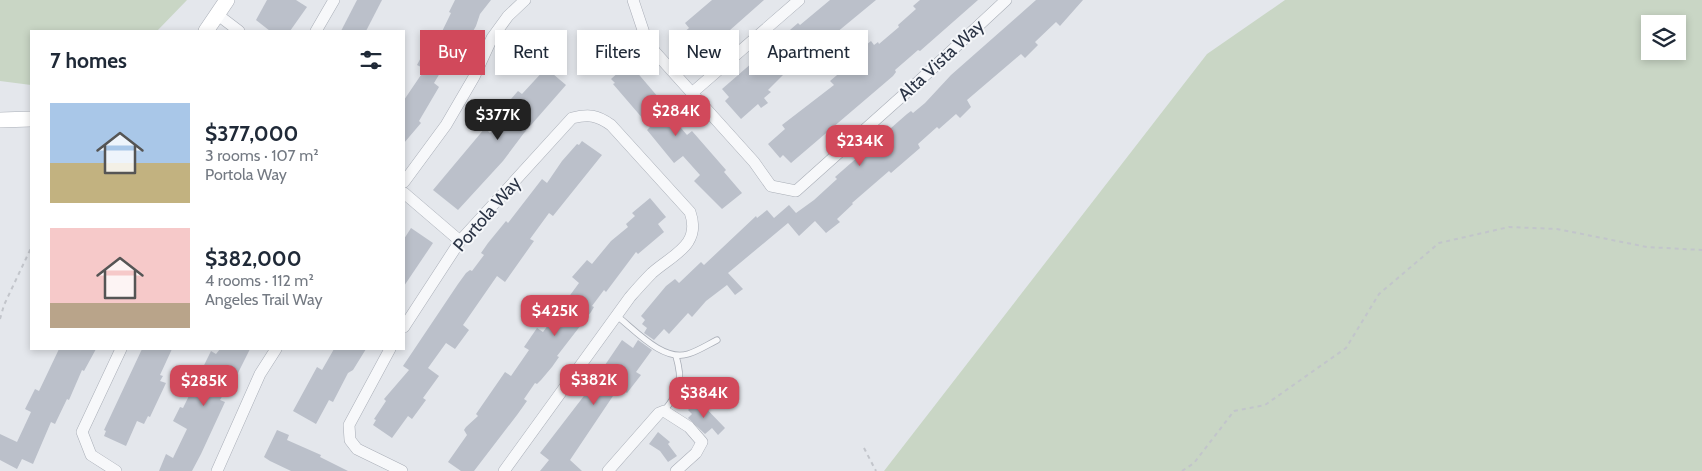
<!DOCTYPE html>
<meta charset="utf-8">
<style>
body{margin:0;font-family:Cabin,sans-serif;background:#f6f6f7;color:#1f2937;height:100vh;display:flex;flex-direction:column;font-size:19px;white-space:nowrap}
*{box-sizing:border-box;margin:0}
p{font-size:16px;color:#747a83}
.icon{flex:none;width:28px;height:28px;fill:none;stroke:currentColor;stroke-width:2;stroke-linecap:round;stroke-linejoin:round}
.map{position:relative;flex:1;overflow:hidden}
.side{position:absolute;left:30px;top:30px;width:375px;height:320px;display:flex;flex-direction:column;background:#fff;border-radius:0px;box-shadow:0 2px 8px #0003}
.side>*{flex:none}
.guide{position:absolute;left:420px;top:30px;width:475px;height:45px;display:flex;gap:10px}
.buttons{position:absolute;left:1641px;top:15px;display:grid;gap:10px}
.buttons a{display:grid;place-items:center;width:45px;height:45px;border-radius:0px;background:#fff;box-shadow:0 2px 8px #0003;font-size:25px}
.price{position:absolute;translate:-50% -42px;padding:0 11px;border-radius:10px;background:#d1495b;color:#fff;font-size:16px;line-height:32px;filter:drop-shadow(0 1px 2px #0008)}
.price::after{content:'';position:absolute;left:50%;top:30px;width:15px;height:11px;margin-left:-8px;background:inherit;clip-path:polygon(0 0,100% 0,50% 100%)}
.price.active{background:#222;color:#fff}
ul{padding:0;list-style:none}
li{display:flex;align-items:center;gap:15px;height:125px;padding:0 20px}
li span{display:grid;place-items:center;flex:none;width:140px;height:100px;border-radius:0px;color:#555}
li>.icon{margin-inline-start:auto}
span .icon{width:60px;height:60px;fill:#fffc;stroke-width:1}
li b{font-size:21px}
h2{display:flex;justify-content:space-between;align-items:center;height:60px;padding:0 20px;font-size:21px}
.chip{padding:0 18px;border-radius:0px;background:#fff;box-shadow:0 2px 8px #0003;font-size:18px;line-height:45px}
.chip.active{background:#d1495b;color:#fff}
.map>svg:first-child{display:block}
.green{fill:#c9d6c5;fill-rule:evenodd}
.building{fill:#bbc0ca}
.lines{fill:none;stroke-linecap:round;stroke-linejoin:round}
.lane-casing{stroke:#a9aeb7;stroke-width:7}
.street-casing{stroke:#a9aeb7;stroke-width:12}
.secondary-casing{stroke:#a9aeb7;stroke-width:16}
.path{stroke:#c2c5cb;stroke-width:2;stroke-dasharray:4 4;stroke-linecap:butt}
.lane{stroke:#f7f8fa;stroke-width:5.5}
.street{stroke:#f7f8fa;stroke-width:11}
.secondary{stroke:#fff;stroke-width:15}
.labels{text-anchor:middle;stroke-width:4;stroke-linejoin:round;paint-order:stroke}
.street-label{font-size:18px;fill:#2b3445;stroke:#f4f6f9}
</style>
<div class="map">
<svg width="1702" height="471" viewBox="0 0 1702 471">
<rect width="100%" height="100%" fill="#e4e7ec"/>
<g class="green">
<polygon points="0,0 187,0 157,31 31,31 31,85 0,81"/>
<path d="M1285,0H1702V471H884L1207,54ZM1650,24H1678V51H1650Z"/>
</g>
<g class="building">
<polygon points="267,0 296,0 307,7 290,31 270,31 256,20"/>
<polygon points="357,0 382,0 366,31 341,31"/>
<polygon points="455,0 491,0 480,14 476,26 456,61 459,62 452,73 443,68 434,83 439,87 419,121 421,123 404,143 404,100 425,69 417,65 428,44 434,48 451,13 449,12"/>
<polygon points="712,0 764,0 695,61 688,54 685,57 672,42 689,28 685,23"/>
<polygon points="830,0 876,0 836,33 839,37 826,49 821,43 784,74 768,90 771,92 764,98 768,103 761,108 758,104 741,119 725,101 729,97 722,89 798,23 800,25"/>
<polygon points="920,0 978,0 920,51 918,50 910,57 895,70 896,72 893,76 791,163 783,155 780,158 768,144 785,129 782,125 834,85 830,81 863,53 861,49 871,41 874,45 878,42 879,44 899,27 898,25 916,9 913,6"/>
<polygon points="1036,0 1083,0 1060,26 1056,22 1035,42 1038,45 1025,58 1021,54 967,100 971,107 960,118 956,114 939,129 937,127 918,144 920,148 891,173 889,171 852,203 853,204 837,219 840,222 826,233 815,221 799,236 788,223 728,273 743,289 735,295 727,285 706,301 692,317 688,313 669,334 664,329 654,340 644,333 647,328 642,324 645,320 641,316 666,286 675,279 679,283 701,262 704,265 756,216 757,218 767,210 774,218 789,205 796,213 814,200 837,179 835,177 907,114 911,111 913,113 925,103 951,75"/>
<polygon points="626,37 629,51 619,53 617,39"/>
<polygon points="629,63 664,104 662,106 687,135 692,131 726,170 724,172 742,193 722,209 694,181 700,175 683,156 674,163 647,130 650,127 613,84 615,83 611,79"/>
<polygon points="546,68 566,85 524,133 503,161 458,210 433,190 485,128 490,133 515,103 511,99 518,91 522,94"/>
<polygon points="582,141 602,155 553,216 549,213 530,239 534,241 505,282 497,276 463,325 469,330 455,349 446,343 428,368 439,376 423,398 426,400 412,419 408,416 392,438 373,425 376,420 374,419 386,401 384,399 409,370 403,366 458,284 466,273 470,270 472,271 484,255 481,253 488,243 506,221 508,223 542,179 547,183 562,161 577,144 579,145"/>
<polygon points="650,198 666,217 658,224 664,232 638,254 636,252 606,292 604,290 592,306 594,307 591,312 557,356 559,357 552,367 541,380 537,384 535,383 524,399 527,401 517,415 474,471 461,471 448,462 467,435 464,430 466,427 478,416 476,414 505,372 511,376 529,350 524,347 537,328 543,332 579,283 572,277 587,260 592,264 611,241 628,227 626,224 635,216 632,213"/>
<polygon points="411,228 433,243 404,286 404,239"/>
<polygon points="622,340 633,348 638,340 652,350 636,372 641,375 627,393 619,387 570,460 582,471 540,471 549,460 540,453 607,366 605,365"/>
<polygon points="59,349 96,349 84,371 82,370 69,400 67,399 55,424 51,422 33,464 22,459 17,469 0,460 0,434 17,442 31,412 25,409 35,389 39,391"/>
<polygon points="142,349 172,349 160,375 163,376 160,381 166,383 150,417 148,416 144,424 137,421 126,446 104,436 106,431 104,430"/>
<polygon points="220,349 250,349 235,379 233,378 220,400 225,402 201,454 192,471 159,471 166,454 173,458 187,429 173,421 180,407 183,408 211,351 216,354"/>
<polygon points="334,349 366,349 353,370 348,373 333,402 329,400 316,424 293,411 317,367 322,370"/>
<polygon points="698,400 725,428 718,435 712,428 705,434 688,418 692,414 688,410"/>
<polygon points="277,430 289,435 287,440 321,455 320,457 348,471 291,471 270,461 264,457"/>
<polygon points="658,432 670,442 668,444 677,456 668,462 660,451 649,444"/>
</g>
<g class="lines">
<defs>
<g id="lane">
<path d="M617,316C635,330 663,362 688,354C698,351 707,345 717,340"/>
<path d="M664,411C681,390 683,381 676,356"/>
</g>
<g id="street">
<polyline points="633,0 644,33 655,52 754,162 771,186 796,191 919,81 1006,0"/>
<polyline points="218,15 239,31"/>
<polyline points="316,31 334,0"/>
<polyline points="692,93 799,0"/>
<polyline points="404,182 446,125 474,77 492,38 508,16 525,0"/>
<polyline points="404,193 460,241"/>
<path d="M404,327L460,241L572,118C589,114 597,115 611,125L690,212C702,245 672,255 652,273C644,281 637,289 630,297L504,471"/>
<polyline points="390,349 349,425 350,440 357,449 402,471"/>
<polyline points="116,471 91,455 82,432 121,349"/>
<polyline points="217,471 260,374 276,349"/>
<polyline points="608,471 659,413 664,411 689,427 702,442 696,453 676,471"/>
</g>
<g id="secondary">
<polyline points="206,31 227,0"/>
<polyline points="0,120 31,119"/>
</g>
</defs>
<use href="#lane" class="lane-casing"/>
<use href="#street" class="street-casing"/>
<use href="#secondary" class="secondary-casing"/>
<g class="path">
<polyline points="0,319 4,305 31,248"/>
<polyline points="864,448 876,471"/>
<polyline points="1182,471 1194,463 1234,411 1265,405 1346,348 1379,294 1439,243 1509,227 1557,229 1647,247 1702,250"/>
</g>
<use href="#lane" class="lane"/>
<use href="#street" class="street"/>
<use href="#secondary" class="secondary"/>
</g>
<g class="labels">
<g class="street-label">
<text transform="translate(941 60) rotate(-43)" y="6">Alta Vista Way</text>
<text transform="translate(487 214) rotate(-49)" y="6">Portola Way</text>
</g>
</g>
</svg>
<div class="buttons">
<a><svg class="icon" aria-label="layers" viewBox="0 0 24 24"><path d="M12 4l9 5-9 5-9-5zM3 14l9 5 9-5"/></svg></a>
</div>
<b class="price" style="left:676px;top:137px">$284K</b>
<b class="price active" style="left:498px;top:141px">$377K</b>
<b class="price" style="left:860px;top:167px">$234K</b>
<b class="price" style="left:555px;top:337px">$425K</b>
<b class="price" style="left:594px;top:406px">$382K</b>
<b class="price" style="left:204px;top:407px">$285K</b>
<b class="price" style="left:704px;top:419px">$384K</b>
<div class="guide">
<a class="chip active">Buy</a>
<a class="chip">Rent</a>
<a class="chip">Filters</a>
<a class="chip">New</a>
<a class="chip">Apartment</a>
</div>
<section class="side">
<h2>7 homes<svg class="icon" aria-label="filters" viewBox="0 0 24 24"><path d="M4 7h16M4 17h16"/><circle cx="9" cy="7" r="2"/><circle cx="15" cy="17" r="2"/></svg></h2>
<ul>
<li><span style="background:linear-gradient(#a9c7e8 60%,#c2b280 0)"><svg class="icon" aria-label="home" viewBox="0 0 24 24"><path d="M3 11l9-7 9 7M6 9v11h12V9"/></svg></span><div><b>$377,000</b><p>3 rooms · 107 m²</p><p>Portola Way</p></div></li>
<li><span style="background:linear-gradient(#f6c9c9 75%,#b9a48a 0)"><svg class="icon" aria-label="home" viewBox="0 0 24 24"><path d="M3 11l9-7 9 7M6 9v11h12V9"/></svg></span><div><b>$382,000</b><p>4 rooms · 112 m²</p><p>Angeles Trail Way</p></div></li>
</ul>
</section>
</div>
